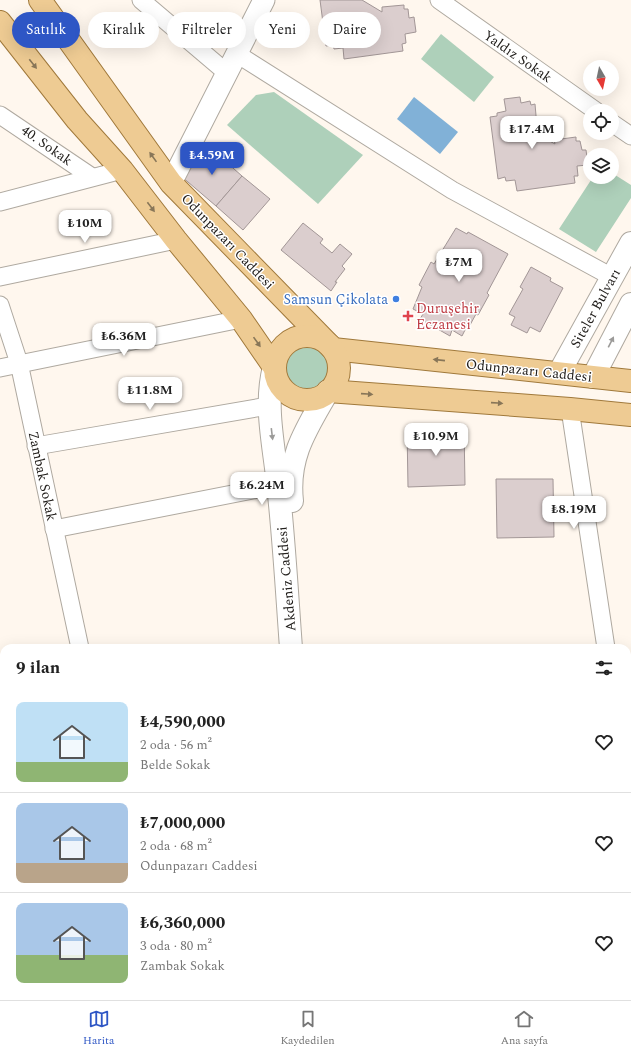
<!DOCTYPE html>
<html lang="tr">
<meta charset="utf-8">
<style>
body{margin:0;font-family:Spectral,serif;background:#f6f6f6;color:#222;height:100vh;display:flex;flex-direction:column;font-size:15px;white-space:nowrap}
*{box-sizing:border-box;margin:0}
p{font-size:13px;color:#767676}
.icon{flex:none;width:22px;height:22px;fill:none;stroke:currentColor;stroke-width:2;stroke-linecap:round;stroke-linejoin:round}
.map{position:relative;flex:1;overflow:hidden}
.panel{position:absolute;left:0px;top:644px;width:631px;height:356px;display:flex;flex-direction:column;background:#fff;border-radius:12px 12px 0 0;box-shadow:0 4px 16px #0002}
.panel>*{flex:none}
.top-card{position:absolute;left:12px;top:12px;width:400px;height:36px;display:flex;gap:8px}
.needle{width:26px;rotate:171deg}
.fabs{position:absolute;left:583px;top:60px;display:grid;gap:8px}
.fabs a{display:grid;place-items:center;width:36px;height:36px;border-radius:50%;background:#fff;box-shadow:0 4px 16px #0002;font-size:20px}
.price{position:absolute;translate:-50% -34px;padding:0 9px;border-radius:8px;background:#fff;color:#222;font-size:13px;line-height:26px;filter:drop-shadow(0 1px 2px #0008)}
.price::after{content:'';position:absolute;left:50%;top:24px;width:12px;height:9px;margin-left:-6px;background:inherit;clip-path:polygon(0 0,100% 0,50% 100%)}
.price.current{background:#2e56c5;color:#fff}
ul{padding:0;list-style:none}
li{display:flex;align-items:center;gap:12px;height:100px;padding:0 16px}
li+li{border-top:1px solid #e0e0e0}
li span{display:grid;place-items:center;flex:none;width:112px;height:80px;border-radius:8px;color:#555}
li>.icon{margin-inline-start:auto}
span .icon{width:48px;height:48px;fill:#fffc;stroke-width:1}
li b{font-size:17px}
h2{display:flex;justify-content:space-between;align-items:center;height:48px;padding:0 16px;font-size:17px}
.tag{padding:0 14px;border-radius:18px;background:#fff;box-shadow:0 4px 16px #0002;font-size:14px;line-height:36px}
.tag.current{background:#2e56c5;color:#fff}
.menu{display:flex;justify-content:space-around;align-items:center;height:56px;border-top:1px solid #e0e0e0;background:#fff;font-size:11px;color:#767676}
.menu a{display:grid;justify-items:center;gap:2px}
.menu .current{color:#2e56c5}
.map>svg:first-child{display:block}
.green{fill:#aed0ba}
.water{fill:#81b1d7}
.building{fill:#dbcece;stroke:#a29696}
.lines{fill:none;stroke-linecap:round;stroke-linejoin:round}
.minor-casing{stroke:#afa9a0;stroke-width:19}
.tertiary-casing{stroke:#afa9a0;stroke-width:23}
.secondary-casing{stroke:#afa9a0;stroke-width:24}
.primary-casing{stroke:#a0793b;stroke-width:24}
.minor{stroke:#fff;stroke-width:17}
.tertiary{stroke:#fff;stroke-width:21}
.secondary{stroke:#fff;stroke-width:22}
.primary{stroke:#eecb93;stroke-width:22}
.oneway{fill:#887658}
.oneway2{fill:#9c9b99}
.shop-dot{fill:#3f7fe0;stroke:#fff;stroke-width:1.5}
.health-dot{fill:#e0444e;stroke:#fff;stroke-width:1.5}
.labels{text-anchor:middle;stroke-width:3;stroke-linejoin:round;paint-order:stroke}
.street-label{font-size:14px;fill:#23201d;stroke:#fff}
.shop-label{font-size:14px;fill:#366cbe;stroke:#fff;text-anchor:end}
.health-label{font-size:14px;fill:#be3a42;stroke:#fff;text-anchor:start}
</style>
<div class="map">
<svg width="631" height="1000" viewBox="0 0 631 1000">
<rect width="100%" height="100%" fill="#fff7ee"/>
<g class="green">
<polygon points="441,34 494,77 474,102 421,59"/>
<polygon points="274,92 363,155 318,204 227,125 256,95"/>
<polygon points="612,173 631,185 631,198 596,252 559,229 593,177 612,177"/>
<circle cx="307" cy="368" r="21"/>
</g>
<polygon class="water" points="414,97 458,132 440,154 397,119"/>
<g class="building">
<polygon points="320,0 362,0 382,12 382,7 404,5 404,9 408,9 409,18 414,17 416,32 405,34 406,43 402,44 403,51 344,59 343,48 334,49 333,45 326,46"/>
<polygon points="520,97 521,103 530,101 531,105 535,104 537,127 534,128 535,133 555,144 554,140 576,137 576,141 580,141 582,150 586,150 588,165 577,166 578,176 574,176 575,183 517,191 515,180 506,181 505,177 498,179 490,117 497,116 497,113 506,111 504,99"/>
<polygon points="208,146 242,176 216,206 181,176"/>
<polygon points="242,176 270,199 243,230 216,206"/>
<polygon points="303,223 323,239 320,243 332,253 340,244 352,254 342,266 345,269 335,282 337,282 331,291 281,250"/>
<polygon points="456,228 467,234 468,232 508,254 487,293 489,295 478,315 476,314 470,325 468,324 462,336 452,330 450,336 420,319 423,314 413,309 422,287 419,285 431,262 434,264"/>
<polygon points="531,267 551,278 550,281 563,288 540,332 530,327 527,333 511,325 515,317 509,314 523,289 520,287"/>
<polygon points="464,427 465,485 408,487 407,428"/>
<polygon points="496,479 553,479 554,537 497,538"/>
</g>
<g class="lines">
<defs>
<g id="minor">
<polyline points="141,0 227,73"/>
<polyline points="439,0 596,111"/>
<polyline points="237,54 452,190 612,277"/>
<polyline points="0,115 92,177"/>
<polyline points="612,123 631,136"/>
<polyline points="0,202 122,170"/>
<polyline points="0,277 176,240"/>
<polyline points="0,305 19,363 80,648"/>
<polyline points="0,368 241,319"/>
<polyline points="570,409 606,648"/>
<polyline points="36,446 268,406"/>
<polyline points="54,529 278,485"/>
<polyline points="0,679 4,685"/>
<polyline points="627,791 631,818"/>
<polyline points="627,889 631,890"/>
<polyline points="166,996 168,1000"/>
<polyline points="410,1000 410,996"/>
<polyline points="514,1000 514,996"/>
<polyline points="629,1000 631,981"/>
</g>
<g id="tertiary">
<polyline points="171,183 264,0"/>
<polyline points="0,711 4,711"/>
<polyline points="0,879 4,879"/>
</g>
<g id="secondary">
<path d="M274,367C264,406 274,445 278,485C284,539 287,594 291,648"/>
<polyline points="559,373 631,243"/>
<polyline points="593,377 631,304"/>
<path d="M292,501C287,456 307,428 328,391"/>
<polyline points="279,1000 280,996"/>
<polyline points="309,1000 309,996"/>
</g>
<g id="primary">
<polyline points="40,0 171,183 333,349 631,381"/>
<polyline points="0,22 77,120 122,170 176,240 241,319 274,367"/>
<circle cx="307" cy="368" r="32"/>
<polyline points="328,391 570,409 631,415"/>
</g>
</defs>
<use href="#minor" class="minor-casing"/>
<use href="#tertiary" class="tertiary-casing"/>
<use href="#secondary" class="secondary-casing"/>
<use href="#primary" class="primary-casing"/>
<use href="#minor" class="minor"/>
<use href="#tertiary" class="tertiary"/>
<use href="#secondary" class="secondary"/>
<use href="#primary" class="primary"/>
</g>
<defs><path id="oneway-solid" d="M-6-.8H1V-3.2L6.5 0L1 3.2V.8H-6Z"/></defs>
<g class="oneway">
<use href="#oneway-solid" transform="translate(33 64) rotate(52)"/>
<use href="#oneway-solid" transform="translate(153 157) rotate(-125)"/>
<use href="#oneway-solid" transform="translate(151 207) rotate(53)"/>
<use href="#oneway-solid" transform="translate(257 342) rotate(55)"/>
<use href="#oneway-solid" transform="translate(439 360) rotate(-174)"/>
<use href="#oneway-solid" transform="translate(367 394) rotate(4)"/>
<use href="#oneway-solid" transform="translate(497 403) rotate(4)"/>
</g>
<g class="oneway2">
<use href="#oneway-solid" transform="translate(611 342) rotate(-63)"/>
<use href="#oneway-solid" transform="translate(272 434) rotate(83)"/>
</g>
<circle class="shop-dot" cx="396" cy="299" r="4"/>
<path class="health-dot" d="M406 310h4v4h4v4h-4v4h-4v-4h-4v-4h4z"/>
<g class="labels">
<g class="street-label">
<text transform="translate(518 56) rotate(35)" y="5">Yaldız Sokak</text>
<text transform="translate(47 145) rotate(35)" y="5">40. Sokak</text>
<text transform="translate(228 241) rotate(46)" y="5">Odunpazarı Caddesi</text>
<text transform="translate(595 308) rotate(-61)" y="5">Siteler Bulvarı</text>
<text transform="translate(529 370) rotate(6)" y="5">Odunpazarı Caddesi</text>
<text transform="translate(43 476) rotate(78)" y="5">Zambak Sokak</text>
<text transform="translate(286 579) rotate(-95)" y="5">Akdeniz Caddesi</text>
</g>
<g class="shop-label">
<text x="388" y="304">Samsun Çikolata</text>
</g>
<g class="health-label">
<text x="416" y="313">Duruşehir<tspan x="416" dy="16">Eczanesi</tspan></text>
</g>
</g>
</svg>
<div class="fabs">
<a><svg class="needle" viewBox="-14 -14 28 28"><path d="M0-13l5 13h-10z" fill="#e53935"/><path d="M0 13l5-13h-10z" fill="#767676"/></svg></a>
<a><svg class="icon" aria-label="locate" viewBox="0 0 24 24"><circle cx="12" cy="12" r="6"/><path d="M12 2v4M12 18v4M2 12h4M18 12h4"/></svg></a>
<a><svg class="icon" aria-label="layers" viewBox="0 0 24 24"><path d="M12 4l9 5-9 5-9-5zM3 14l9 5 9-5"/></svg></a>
</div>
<b class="price" style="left:532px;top:150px">₺17.4M</b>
<b class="price current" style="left:212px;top:176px">₺4.59M</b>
<b class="price" style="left:85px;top:244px">₺10M</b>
<b class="price" style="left:459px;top:283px">₺7M</b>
<b class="price" style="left:124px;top:357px">₺6.36M</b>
<b class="price" style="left:150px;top:411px">₺11.8M</b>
<b class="price" style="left:436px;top:457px">₺10.9M</b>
<b class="price" style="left:262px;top:506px">₺6.24M</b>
<b class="price" style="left:574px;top:530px">₺8.19M</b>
<div class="top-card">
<a class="tag current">Satılık</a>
<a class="tag">Kiralık</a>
<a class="tag">Filtreler</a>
<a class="tag">Yeni</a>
<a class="tag">Daire</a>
</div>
<section class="panel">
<h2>9 ilan<svg class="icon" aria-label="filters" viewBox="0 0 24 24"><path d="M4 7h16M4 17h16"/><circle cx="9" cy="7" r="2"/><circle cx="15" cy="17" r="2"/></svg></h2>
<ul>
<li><span style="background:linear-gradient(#bfe0f5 75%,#8fb573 0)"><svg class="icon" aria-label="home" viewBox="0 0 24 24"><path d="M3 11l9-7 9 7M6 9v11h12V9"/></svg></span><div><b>₺4,590,000</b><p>2 oda · 56 m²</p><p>Belde Sokak</p></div><svg class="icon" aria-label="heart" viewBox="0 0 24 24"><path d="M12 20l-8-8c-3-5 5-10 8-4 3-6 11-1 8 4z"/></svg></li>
<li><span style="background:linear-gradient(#a9c7e8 75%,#b9a48a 0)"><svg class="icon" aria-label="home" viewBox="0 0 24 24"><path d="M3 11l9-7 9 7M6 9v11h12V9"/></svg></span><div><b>₺7,000,000</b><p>2 oda · 68 m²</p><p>Odunpazarı Caddesi</p></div><svg class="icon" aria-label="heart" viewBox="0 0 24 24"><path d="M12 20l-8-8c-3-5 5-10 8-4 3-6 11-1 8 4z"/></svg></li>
<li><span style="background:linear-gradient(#a9c7e8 65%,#8fb573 0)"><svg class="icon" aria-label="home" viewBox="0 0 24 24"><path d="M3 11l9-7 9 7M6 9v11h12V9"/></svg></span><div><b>₺6,360,000</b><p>3 oda · 80 m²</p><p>Zambak Sokak</p></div><svg class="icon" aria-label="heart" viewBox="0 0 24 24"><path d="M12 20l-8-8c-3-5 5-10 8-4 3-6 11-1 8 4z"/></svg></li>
</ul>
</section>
</div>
<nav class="menu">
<a class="current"><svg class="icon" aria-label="map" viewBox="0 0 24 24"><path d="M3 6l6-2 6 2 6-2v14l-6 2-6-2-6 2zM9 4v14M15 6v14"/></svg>Harita</a>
<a><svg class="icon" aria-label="saved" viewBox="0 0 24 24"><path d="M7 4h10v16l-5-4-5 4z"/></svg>Kaydedilen</a>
<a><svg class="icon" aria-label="home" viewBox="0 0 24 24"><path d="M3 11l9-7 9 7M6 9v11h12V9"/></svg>Ana sayfa</a>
</nav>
